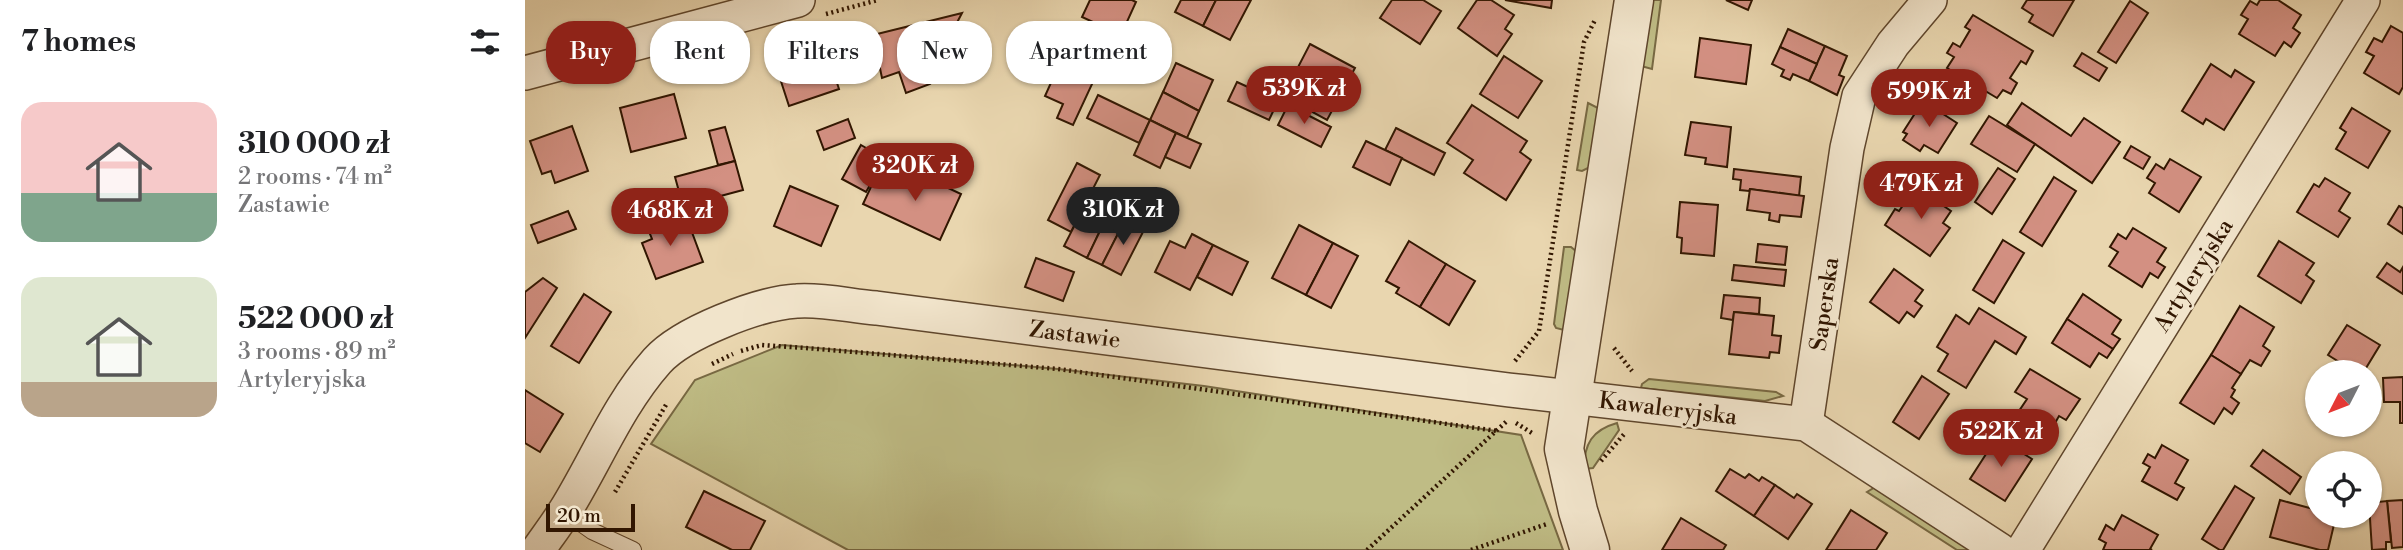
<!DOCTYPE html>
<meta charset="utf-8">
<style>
body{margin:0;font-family:"Libre Bodoni",serif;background:#f6f6f6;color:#202124;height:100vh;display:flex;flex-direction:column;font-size:26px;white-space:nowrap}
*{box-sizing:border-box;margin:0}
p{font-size:23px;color:#757577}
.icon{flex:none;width:38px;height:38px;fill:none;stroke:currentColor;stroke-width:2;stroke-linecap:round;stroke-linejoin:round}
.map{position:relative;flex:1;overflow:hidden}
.panel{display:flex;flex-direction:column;background:#fff;width:525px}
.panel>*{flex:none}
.banner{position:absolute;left:21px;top:21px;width:665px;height:63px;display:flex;gap:14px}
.needle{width:46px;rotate:228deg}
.controls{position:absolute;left:1780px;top:360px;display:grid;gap:14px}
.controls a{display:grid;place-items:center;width:77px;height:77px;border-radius:50%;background:#fff;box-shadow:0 2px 5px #0004;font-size:35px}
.scale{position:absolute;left:21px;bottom:18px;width:89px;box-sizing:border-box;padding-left:7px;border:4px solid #311601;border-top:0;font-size:19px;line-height:24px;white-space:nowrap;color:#311601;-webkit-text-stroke:5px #f1e4cb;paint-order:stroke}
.price{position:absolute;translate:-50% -60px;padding:0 16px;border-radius:24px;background:#8f2418;color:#fff;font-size:23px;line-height:46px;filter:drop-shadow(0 2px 4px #0008)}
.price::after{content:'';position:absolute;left:50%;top:42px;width:21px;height:16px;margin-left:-10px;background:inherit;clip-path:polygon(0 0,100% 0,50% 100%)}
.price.current{background:#222;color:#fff}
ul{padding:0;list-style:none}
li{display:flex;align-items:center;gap:21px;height:175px;padding:0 21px}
li span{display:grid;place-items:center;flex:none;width:196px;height:140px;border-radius:21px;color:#555}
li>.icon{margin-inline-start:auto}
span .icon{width:84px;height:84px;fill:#fffc;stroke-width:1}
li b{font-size:30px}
h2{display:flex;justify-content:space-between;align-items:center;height:84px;padding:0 21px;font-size:30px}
.pill{padding:0 24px;border-radius:28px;background:#fff;box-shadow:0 2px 5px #0004;font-size:24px;line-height:63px}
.pill.current{background:#8f2418;color:#fff}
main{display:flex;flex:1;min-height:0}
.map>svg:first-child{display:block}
.green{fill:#bfbc85;stroke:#786943;stroke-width:2}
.building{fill:#d39082;stroke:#311601;stroke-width:2}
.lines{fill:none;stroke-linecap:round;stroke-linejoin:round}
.service-casing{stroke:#5f462c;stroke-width:18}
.minor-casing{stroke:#5f462c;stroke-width:36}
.tertiary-casing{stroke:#5f462c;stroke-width:41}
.path{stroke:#311601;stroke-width:4.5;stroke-dasharray:2 3.5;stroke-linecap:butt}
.service{stroke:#f1e4cb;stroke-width:16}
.minor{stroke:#f1e4cb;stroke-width:33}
.tertiary{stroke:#f1e4cb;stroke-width:38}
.labels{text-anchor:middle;stroke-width:5;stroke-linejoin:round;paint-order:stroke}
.street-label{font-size:23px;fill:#311601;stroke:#f1e4cb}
</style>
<main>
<section class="panel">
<h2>7 homes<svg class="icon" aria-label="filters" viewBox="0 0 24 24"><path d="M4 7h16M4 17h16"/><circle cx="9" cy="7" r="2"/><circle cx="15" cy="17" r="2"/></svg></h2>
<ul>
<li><span style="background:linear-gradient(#f6c9c9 65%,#7fa58c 0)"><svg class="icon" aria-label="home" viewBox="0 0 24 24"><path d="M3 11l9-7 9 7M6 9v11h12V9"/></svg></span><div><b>310 000 zł</b><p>2 rooms · 74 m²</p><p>Zastawie</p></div></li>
<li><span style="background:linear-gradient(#dfe7d0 75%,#b9a48a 0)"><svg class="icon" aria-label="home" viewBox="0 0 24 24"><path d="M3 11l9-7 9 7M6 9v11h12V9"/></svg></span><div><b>522 000 zł</b><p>3 rooms · 89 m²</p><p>Artyleryjska</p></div></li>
</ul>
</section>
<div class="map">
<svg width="1878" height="550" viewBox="0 0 1878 550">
<rect width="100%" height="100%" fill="#e9d6af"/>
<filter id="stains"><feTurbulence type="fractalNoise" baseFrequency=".00286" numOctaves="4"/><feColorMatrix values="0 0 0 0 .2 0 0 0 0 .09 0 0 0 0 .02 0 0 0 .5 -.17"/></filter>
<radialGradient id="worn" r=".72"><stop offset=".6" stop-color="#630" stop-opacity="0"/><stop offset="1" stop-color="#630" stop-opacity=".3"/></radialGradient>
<g class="green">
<polygon points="1127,0 1136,0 1127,69 1116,66"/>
<polygon points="1063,103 1073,108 1065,167 1057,171 1052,170"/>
<polygon points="1039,247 1046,247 1052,252 1039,330 1031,328 1029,324"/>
<polygon points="257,345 533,369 679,386 996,435 1038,550 323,550 126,444 170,380"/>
<polygon points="1124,379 1251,392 1258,396 1240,401 1116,388 1117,384"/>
<path d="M1092,423L1094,430L1068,468L1059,469C1059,444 1067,430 1092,423Z"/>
<polygon points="1352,486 1450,550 1432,550 1342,492"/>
</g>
<g class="building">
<polygon points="565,0 607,0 611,2 596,35 557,17"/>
<polygon points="656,0 691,0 678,26 650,12"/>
<polygon points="691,0 726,0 705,40 678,26"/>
<polygon points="867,0 898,0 916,11 895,44 855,18"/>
<polygon points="952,0 966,0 989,15 980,29 987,34 972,56 933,28"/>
<polygon points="980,0 1027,0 1026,8"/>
<polygon points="1201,0 1227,0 1223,10"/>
<polygon points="1502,0 1549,0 1528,36 1504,22 1508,15 1497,8"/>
<polygon points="1735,0 1753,0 1776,15 1768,28 1775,33 1766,47 1759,42 1750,56 1714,34 1723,19 1716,15 1725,1 1732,5"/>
<polygon points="1605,1 1623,13 1591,63 1573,52"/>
<polygon points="437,13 412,61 398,65 405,84 381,93 374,72 357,78 348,35"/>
<polygon points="1448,15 1508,51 1501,64 1496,61 1485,78 1492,83 1486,94 1478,90 1472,98 1422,68 1429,57 1422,53 1428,43 1435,47 1445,30 1440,27"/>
<polygon points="1866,26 1878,33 1878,87 1874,94 1839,73 1849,56 1841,52 1849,38 1857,42"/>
<polygon points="1263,29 1300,46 1292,64 1255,47"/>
<polygon points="1175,38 1226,45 1221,84 1170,77"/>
<polygon points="785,44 830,68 802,120 758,96"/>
<polygon points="1300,46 1322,56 1314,75 1319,77 1312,95 1284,81"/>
<polygon points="1255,47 1292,64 1284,81 1268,74 1265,80 1256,76 1259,70 1247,64"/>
<polygon points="301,49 314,89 264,106 251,66"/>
<polygon points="1557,53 1582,68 1574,81 1549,66"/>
<polygon points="538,56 566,70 561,80 568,82 548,125 532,118 538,104 520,96"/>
<polygon points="979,56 1017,81 993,118 955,94"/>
<polygon points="651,63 688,80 674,111 638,92"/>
<polygon points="1686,64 1706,77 1710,70 1729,82 1699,130 1681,119 1678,124 1657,111"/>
<polygon points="712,82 753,101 744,120 703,101"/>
<polygon points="638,92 674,111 662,138 625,120"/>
<polygon points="149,94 161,138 106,152 95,108"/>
<polygon points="573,95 625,120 614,143 562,118"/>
<polygon points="1398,101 1432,123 1413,153 1399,145 1395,151 1378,140 1382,134 1378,132"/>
<polygon points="1497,103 1546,136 1559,118 1595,142 1567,183 1482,125"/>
<polygon points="763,105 806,127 796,147 753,125"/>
<polygon points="947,105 1002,141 995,152 1006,160 981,200 939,173 948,160 922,143"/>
<polygon points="1827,108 1865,131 1843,168 1811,149 1821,132 1815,128"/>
<polygon points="1464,116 1510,144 1492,172 1446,144"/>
<polygon points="323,119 330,138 299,150 292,131"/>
<polygon points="625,120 651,133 635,168 609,155"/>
<polygon points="1166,122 1206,127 1202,167 1180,164 1181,158 1160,155"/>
<polygon points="47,126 63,171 30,183 26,171 17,174 5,141"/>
<polygon points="200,127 210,161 193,165 184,131"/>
<polygon points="871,128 920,153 909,175 860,150"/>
<polygon points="651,133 676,144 665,168 640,157"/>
<polygon points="841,141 877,158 865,185 828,167"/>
<polygon points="336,145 360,159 341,192 317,179"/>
<polygon points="1606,146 1625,157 1618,169 1599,158"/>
<polygon points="1645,159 1676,177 1654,212 1624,193 1630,183 1622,178 1631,164 1639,169"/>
<polygon points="210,161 218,190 158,206 150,177"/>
<polygon points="552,163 575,175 546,232 523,220"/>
<polygon points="1473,168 1490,179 1467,214 1450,202"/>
<polygon points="383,169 436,194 415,240 338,204 351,176 374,187"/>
<polygon points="1209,169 1276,177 1274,196 1225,189 1224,191 1215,190 1216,180 1208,179"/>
<polygon points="1529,177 1551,191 1517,246 1495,232"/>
<polygon points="1800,178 1825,193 1814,211 1825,218 1813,237 1772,212 1789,184 1794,187"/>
<polygon points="265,186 313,206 296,246 249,226"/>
<polygon points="1391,187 1426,211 1418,223 1425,228 1405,256 1360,225 1370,209 1374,211"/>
<polygon points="1225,189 1279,196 1276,217 1255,215 1254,222 1244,220 1245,213 1222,210"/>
<polygon points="562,201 584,212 562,258 539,246"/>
<polygon points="1155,202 1193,205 1189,256 1156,253 1157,238 1152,237"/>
<polygon points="1874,206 1878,208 1878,234 1863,224"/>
<polygon points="43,211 51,229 13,243 6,225"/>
<polygon points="584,212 600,220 577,265 562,258"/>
<polygon points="146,215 152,232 165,227 178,262 131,279 117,243 127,239 121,224"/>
<polygon points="600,220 619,230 596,275 577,265"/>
<polygon points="774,225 808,243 781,295 747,278"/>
<polygon points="1608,228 1641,248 1632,262 1640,267 1633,278 1625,273 1617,287 1584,266 1593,252 1585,247 1593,234 1601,239"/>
<polygon points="667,234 688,245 665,290 630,272 645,241 660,248"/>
<polygon points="1478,240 1499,253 1469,303 1448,290"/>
<polygon points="884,241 921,264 895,307 871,293 874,288 861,281"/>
<polygon points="1754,241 1789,263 1781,275 1789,281 1776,303 1733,276"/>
<polygon points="808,243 833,256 806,308 781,295"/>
<polygon points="1233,244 1262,247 1260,265 1231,262"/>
<polygon points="688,245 723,262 707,295 672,277"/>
<polygon points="511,258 549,272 538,301 500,287"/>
<polygon points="1862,263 1875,272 1878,267 1878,294 1852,277"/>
<polygon points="921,264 950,281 924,325 895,307"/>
<polygon points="1209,265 1261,270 1259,286 1207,280"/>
<polygon points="1369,269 1398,290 1390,301 1397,306 1389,317 1382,312 1374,323 1345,302"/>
<polygon points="18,278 32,288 0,338 0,292"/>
<polygon points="59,294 86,312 54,363 26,346"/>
<polygon points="1558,294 1596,320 1587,334 1595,339 1588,349 1542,319"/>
<polygon points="1199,295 1235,298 1234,314 1209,312 1208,320 1196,318"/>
<polygon points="1715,306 1749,327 1738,346 1745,351 1736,366 1725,360 1716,374 1686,355"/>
<polygon points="1454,308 1501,337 1491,354 1470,341 1441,388 1413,371 1423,354 1412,347 1431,315 1444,324"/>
<polygon points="1209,312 1249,316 1247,335 1256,336 1254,353 1245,352 1244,358 1204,354"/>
<polygon points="1542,319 1588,349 1582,358 1574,353 1565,367 1527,343"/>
<polygon points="1822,325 1855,345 1838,373 1832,373 1803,355"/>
<polygon points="1686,355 1716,374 1707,388 1710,390 1706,397 1714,403 1707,414 1699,408 1689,424 1655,403"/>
<polygon points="1505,369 1555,399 1541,420 1534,416 1526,430 1494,411 1502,399 1490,392"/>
<polygon points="1397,376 1424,394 1394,439 1368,422"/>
<polygon points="1878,377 1878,423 1875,423 1875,402 1859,402 1858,378"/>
<polygon points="0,390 38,414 15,452 0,443"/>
<polygon points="1472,437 1507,459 1480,501 1445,479"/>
<polygon points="1637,445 1663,460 1650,483 1659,488 1652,500 1617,481 1625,467 1618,463 1623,454 1630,458"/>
<polygon points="1738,450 1776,477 1765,494 1726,466"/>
<polygon points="1205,469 1220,478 1224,474 1234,481 1237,477 1250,485 1229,516 1191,491"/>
<polygon points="1250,485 1269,498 1272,494 1287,504 1263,539 1229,516"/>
<polygon points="1710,486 1729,498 1698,550 1695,550 1677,539"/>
<polygon points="179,491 240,521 225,550 207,550 161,527"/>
<polygon points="1755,500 1792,510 1792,516 1811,516 1803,550 1795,550 1745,537"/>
<polygon points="1878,500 1878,547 1867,548 1862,501"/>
<polygon points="1862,501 1866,542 1861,542 1861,549 1847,550 1844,503"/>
<polygon points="1326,510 1362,533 1351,550 1301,550"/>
<polygon points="1597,515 1633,535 1625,549 1627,550 1578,550 1581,543 1574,539 1581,525 1589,530"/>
<polygon points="1156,518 1201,545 1198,550 1137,550"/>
</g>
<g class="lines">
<defs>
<polyline id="service" points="40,512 67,531 108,550"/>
<g id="minor">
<polyline points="0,73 273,0"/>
<polyline points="1281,424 1322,148 1334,96 1368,44 1405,0"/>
<path d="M13,550C22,537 32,524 40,511C71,461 93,405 132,361C157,333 234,303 272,301C297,299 326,306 351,308L984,390L1281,424L1475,550"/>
<polyline points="1498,550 1838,0"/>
</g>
<polyline id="tertiary" points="1065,550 1053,511 1039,449 1109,0"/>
</defs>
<use href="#service" class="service-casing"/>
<use href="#minor" class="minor-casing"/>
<use href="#tertiary" class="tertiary-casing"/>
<g class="path">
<polyline points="301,14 353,0"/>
<polyline points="1089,348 1107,371"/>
<polyline points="216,351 237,345 281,348 533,369 972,431"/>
<polyline points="990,361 1014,331 1059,42 1070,20"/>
<polyline points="187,364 208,354"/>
<polyline points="991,423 1007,433"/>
<polyline points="1076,461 1100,433"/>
<polyline points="90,492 142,403"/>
<polyline points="842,550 983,420"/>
<polyline points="946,550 1022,524"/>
</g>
<use href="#service" class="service"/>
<use href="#minor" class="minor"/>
<use href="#tertiary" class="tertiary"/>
</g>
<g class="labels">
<g class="street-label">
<text transform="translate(1668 275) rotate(-58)" y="8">Artyleryjska</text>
<text transform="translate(1299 304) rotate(-82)" y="8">Saperska</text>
<text transform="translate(550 334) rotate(7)" y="8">Zastawie</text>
<text transform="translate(1143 408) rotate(7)" y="8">Kawaleryjska</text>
</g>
</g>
<rect width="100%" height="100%" filter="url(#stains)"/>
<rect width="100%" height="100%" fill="url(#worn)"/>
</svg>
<div class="controls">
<a><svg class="needle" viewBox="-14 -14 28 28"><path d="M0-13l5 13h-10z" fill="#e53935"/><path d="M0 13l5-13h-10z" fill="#757577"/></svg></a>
<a><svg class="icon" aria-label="locate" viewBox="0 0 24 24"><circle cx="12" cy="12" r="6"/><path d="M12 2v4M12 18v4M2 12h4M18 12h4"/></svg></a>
</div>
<div class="scale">20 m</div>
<b class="price" style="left:779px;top:126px">539K zł</b>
<b class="price" style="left:1404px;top:129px">599K zł</b>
<b class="price" style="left:390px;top:203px">320K zł</b>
<b class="price" style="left:1396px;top:221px">479K zł</b>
<b class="price current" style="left:598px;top:247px">310K zł</b>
<b class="price" style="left:145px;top:248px">468K zł</b>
<b class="price" style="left:1476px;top:469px">522K zł</b>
<div class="banner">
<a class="pill current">Buy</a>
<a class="pill">Rent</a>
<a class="pill">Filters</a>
<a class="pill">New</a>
<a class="pill">Apartment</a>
</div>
</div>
</main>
